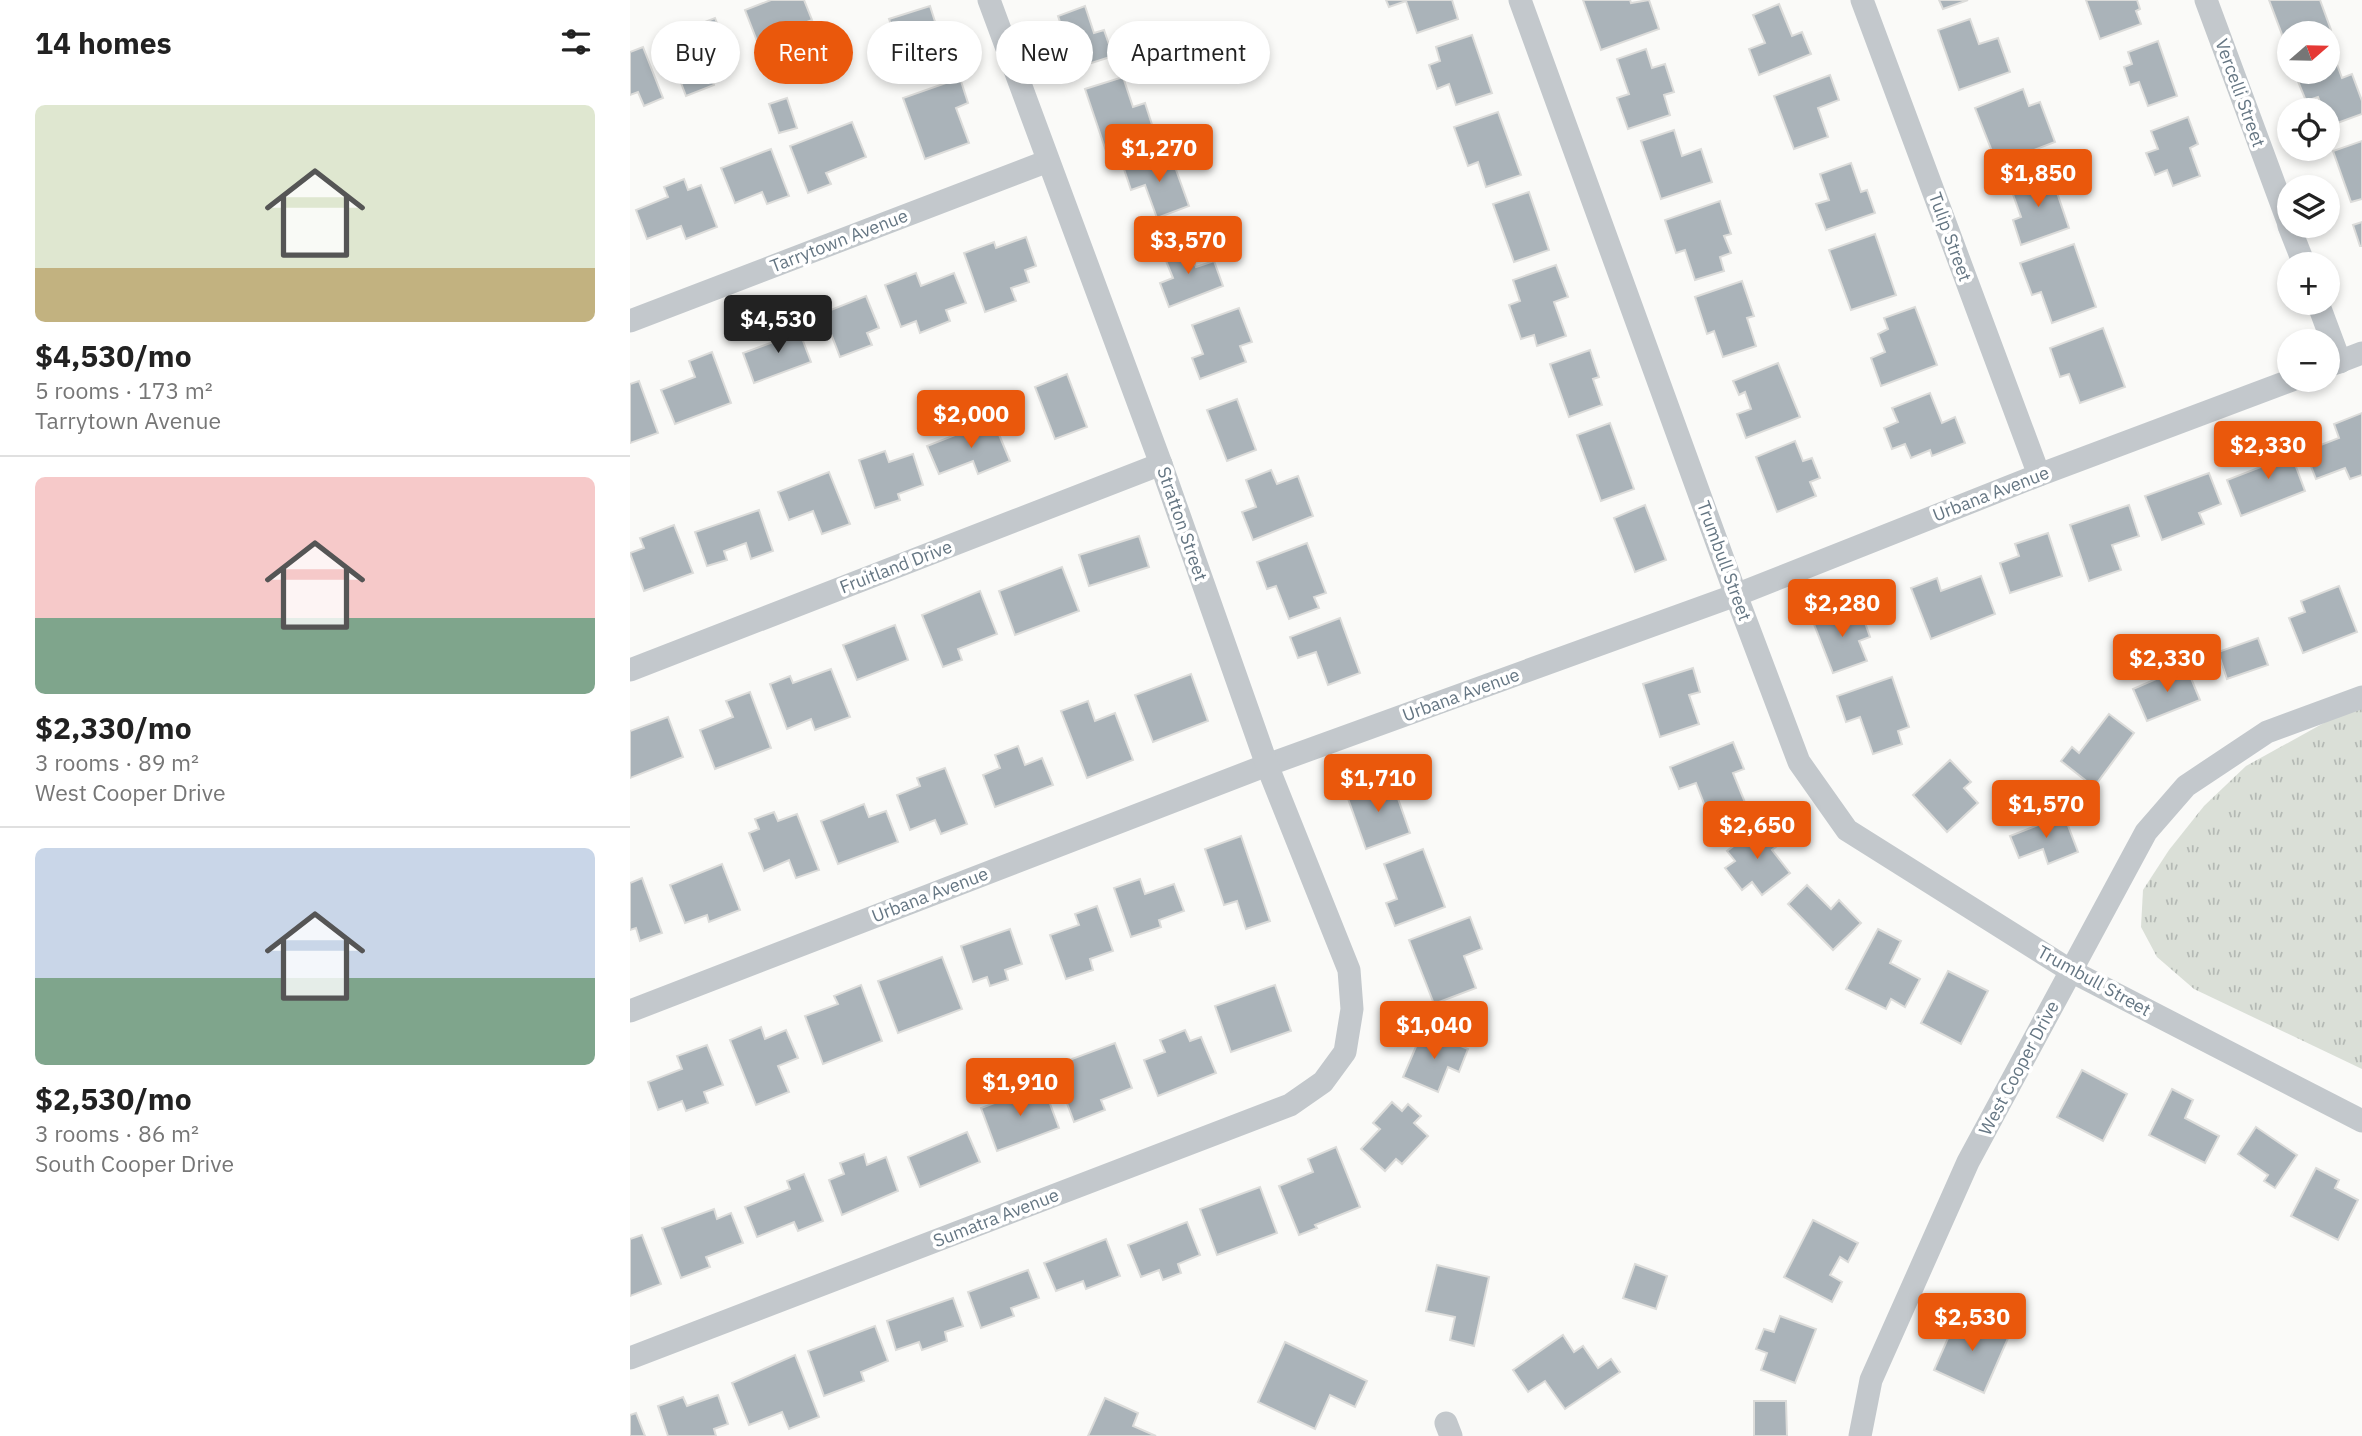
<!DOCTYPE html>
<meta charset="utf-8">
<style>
body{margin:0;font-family:"IBM Plex Sans",sans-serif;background:#f2f2f2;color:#222;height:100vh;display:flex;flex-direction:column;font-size:26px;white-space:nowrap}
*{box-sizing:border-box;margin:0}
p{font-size:23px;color:#767676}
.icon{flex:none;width:38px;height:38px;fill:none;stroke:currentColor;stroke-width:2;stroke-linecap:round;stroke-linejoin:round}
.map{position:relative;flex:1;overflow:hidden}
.sheet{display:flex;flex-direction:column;background:#fff;width:630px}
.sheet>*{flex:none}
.hud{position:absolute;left:21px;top:21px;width:665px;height:63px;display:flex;gap:14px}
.needle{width:46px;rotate:70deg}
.tools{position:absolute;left:1647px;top:21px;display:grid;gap:14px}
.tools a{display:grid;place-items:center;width:63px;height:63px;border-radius:50%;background:#fff;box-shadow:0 4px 10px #0003;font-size:35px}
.price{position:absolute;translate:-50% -60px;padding:0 16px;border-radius:7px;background:#ea580c;color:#fff;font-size:23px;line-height:46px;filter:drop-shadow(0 2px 4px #0008)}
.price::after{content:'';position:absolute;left:50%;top:42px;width:21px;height:16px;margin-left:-10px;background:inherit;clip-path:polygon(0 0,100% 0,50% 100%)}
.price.on{background:#222;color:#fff}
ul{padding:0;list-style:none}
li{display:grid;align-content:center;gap:14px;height:371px;padding:0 35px}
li+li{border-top:2px solid #e0e0e0}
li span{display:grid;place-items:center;height:217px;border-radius:10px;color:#555}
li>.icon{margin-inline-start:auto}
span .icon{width:126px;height:126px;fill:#fffc;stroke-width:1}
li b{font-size:30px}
h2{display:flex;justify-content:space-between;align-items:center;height:84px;padding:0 35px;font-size:30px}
.tag{padding:0 24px;border-radius:32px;background:#fff;box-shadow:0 4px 10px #0003;font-size:24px;line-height:63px}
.tag.on{background:#ea580c;color:#fff}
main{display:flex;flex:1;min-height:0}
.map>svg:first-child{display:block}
.park{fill:url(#park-tufts)}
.building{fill:#aab3b9;stroke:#dcdcda;stroke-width:2}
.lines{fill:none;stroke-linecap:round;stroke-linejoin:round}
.minor{stroke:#c3c8cc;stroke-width:23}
.labels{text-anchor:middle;stroke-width:7;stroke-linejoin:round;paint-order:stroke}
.street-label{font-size:18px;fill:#657683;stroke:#fff}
</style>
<main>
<section class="sheet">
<h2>14 homes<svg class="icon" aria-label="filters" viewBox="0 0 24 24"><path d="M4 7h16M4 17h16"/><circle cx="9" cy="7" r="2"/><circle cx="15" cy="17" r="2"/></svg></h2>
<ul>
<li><span style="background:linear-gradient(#dfe7d0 75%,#c2b280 0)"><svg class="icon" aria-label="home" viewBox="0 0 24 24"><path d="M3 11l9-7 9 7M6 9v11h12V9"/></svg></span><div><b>$4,530/mo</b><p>5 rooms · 173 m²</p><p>Tarrytown Avenue</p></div></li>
<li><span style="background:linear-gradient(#f6c9c9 65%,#7fa58c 0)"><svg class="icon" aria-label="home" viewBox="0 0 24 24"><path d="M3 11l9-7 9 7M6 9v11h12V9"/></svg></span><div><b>$2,330/mo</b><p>3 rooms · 89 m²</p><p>West Cooper Drive</p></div></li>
<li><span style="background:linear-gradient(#c9d6e8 60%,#7fa58c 0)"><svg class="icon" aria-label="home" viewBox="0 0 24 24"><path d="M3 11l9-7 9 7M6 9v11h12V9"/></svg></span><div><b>$2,530/mo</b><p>3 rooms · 86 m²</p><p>South Cooper Drive</p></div></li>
</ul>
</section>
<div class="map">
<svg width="1732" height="1436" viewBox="0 0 1732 1436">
<defs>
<pattern id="park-tufts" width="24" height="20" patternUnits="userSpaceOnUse" patternTransform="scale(1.75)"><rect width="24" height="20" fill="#dadfd7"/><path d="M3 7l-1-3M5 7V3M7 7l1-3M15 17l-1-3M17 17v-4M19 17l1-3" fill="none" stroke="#b4b9b4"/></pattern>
</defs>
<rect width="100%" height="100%" fill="#fafaf8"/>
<polygon class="park" points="1732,707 1732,1069 1564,989 1527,957 1511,927 1513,890 1539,850 1574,806 1616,766 1701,719"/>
<g class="building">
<polygon points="141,0 174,0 182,20 155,31 158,40 141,47 137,37 127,41 115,10"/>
<polygon points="756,0 822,0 828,19 787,33 776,1 759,7"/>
<polygon points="953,0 1000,0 1001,3 1019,0 1029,29 971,50"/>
<polygon points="1309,0 1338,0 1313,9"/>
<polygon points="1456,0 1507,0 1510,9 1506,11 1511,24 1470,39"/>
<polygon points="1639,0 1690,0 1701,30 1692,33 1659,33 1659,53"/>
<polygon points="1149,4 1162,36 1172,32 1181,54 1129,75 1119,49 1135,43 1123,15"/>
<polygon points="300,6 317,59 277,72 259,19"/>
<polygon points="455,6 464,33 474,30 483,56 446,68 428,16"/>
<polygon points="85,18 97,49 74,58 84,85 56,96 34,38"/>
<polygon points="1340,19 1349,44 1368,38 1380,72 1329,90 1308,30"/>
<polygon points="842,35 862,93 826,105 819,84 807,89 799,65 810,61 806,47"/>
<polygon points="1528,41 1547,96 1518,106 1509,82 1500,85 1494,67 1502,64 1498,52"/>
<polygon points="13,47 33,98 14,106 8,92 0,95 0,52"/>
<polygon points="1016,49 1022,68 1035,64 1044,92 1034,95 1040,115 998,129 987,98 999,94 987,59"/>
<polygon points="1705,59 1712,78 1722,74 1732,101 1732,114 1699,126 1698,110 1693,110 1688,97 1676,101 1665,74 1671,72 1698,72 1698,62"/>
<polygon points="1200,75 1209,100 1188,108 1198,137 1164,149 1144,96"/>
<polygon points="493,77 503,107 515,103 525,134 476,151 455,89"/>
<polygon points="330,78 338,103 326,108 339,143 295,159 273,98"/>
<polygon points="1393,89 1399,106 1410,102 1425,142 1367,164 1345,108"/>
<polygon points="157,98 167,128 149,133 139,104"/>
<polygon points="868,112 891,175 856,187 848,162 838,166 824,127"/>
<polygon points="1558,117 1568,144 1560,148 1570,176 1543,186 1537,170 1525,175 1516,153 1528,149 1521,131"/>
<polygon points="222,122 236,157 196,173 201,184 178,193 160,146"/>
<polygon points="1044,130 1052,156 1071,149 1082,182 1031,199 1011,141"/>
<polygon points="1732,141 1732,199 1721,202 1703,151"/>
<polygon points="141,149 159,196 137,204 132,192 105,203 91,168"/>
<polygon points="540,153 559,206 527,218 515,185 501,190 494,169"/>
<polygon points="1221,163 1231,192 1237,190 1245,213 1196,230 1186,204 1199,200 1190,174"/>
<polygon points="1420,172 1439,228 1391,245 1383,220 1391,217 1380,186"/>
<polygon points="54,179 58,190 71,185 87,227 56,239 51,226 17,239 6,210 38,197 34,187"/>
<polygon points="899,192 919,250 884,262 863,204"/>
<polygon points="1090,201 1101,234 1094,236 1101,253 1090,257 1094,271 1065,280 1055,250 1046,253 1035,220"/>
<polygon points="1732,222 1732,246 1730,246 1723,225"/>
<polygon points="1245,234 1266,295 1221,310 1199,250"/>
<polygon points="396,237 406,266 395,270 399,282 381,288 386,301 355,312 334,253 364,242 366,248"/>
<polygon points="556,242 566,267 584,261 593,286 539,307 530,283 543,278 532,251"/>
<polygon points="1444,244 1466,307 1422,323 1411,292 1402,295 1390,263"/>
<polygon points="926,265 938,297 924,302 936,336 907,346 904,335 891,339 879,305 890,301 883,280"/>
<polygon points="286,273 291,286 324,273 336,303 316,310 320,321 290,333 286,321 271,327 255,285"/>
<polygon points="1112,281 1124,316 1117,318 1126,346 1093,357 1084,331 1077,334 1065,297"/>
<polygon points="236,296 249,328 237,333 242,345 210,357 193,313"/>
<polygon points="1285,307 1307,365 1251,386 1241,358 1255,352 1248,334 1258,329 1254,318"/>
<polygon points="609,308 622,342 610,346 616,362 570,379 562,358 573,354 562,325"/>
<polygon points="167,325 181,362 124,383 113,353 146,341 143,334"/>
<polygon points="1473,328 1495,387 1450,403 1439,374 1430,377 1420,348"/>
<polygon points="960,350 969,377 963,379 972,405 939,417 920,364"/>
<polygon points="82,352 101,403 45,424 31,390 65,377 59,361"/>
<polygon points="1148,363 1170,417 1116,438 1107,414 1121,409 1115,392 1109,395 1103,381"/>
<polygon points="437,374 457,427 425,439 405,387"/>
<polygon points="9,381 28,433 0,443 0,384"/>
<polygon points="1300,393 1312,423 1325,417 1335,443 1302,456 1300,450 1281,458 1275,444 1262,449 1254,428 1268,422 1262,408"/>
<polygon points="607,399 626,450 597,461 577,410"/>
<polygon points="1732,413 1732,475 1720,479 1715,468 1686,479 1675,451 1709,438 1704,424"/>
<polygon points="363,420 380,461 348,474 343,461 309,474 297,446"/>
<polygon points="980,423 1004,489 971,501 947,435"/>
<polygon points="1656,440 1675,491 1611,516 1597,480 1636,465 1630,450"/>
<polygon points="1165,441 1173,461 1182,458 1190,478 1180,482 1186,496 1147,512 1126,457"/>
<polygon points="255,451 259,462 283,454 293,485 268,494 270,500 245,508 229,460"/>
<polygon points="641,470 647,484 668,476 683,516 623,540 612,512 626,507 616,480"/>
<polygon points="199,472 220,524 192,534 183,511 159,520 148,492"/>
<polygon points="1579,473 1591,504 1569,513 1574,524 1532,540 1515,496"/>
<polygon points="1015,505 1036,560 1005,572 984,518"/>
<polygon points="1499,505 1509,536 1482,545 1491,570 1459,581 1440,525"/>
<polygon points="129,510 143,551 121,559 116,543 94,551 97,560 77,566 65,532"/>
<polygon points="44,525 63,573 14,591 0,553 14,548 10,538"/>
<polygon points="1418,533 1432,576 1380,593 1370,563 1389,556 1385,544"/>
<polygon points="509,536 519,567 459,586 449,555"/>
<polygon points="677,543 696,593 684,597 689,608 659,619 646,586 637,589 627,562"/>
<polygon points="432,567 449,611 385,635 369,591"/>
<polygon points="1351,576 1365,614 1301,639 1281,588 1307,578 1311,591"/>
<polygon points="1709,586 1727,632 1673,653 1659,618 1675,612 1671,601"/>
<polygon points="350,591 367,634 328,649 332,660 313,667 292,615"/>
<polygon points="1216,606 1222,621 1233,617 1240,637 1229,641 1237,661 1203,673 1182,619"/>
<polygon points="710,618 730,673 698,685 686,652 668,658 660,637"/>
<polygon points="265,625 278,660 227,680 213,645"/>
<polygon points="1628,638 1638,665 1597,679 1588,652"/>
<polygon points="1556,666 1570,700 1517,721 1503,689"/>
<polygon points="1063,668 1070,692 1059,695 1069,724 1030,737 1013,684"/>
<polygon points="201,669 220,717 185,730 181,719 157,729 140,684 160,676 163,683"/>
<polygon points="561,674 578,721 523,742 505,695"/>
<polygon points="1262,677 1279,727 1268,731 1272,744 1243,754 1230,717 1216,722 1207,696"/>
<polygon points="120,692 141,748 85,769 70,730 103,717 96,701"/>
<polygon points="458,701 465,721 485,713 503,760 457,778 431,711"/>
<polygon points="1479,714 1504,733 1464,787 1431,761 1442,747 1449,753"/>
<polygon points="38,717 53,757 0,778 0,731"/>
<polygon points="1103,742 1114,769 1103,773 1116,805 1080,819 1066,783 1049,789 1040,767"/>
<polygon points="388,746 395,765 412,758 423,785 365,807 353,775 370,768 365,755"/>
<polygon points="1320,760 1341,782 1334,788 1348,803 1317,832 1283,795"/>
<polygon points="315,768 337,824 311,834 305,820 280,830 267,795 290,786 287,778"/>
<polygon points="751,780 756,794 765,790 780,833 736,849 716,793"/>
<polygon points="234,804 239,817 256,811 268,842 208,864 191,821"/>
<polygon points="144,812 148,821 167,814 189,870 166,878 159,860 134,871 119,833 129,829 125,819"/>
<polygon points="1434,815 1448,852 1418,864 1413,849 1389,858 1380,836"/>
<polygon points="1135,822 1151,843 1142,850 1160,873 1132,895 1122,882 1112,890 1095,868 1105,861 1097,851"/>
<polygon points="611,836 640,921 616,929 607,901 594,905 575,849"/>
<polygon points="793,849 815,907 765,926 756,903 767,899 754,864"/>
<polygon points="92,864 110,910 79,922 77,915 55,923 40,885"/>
<polygon points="12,878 32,933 10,941 6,928 0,930 0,883"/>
<polygon points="510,879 515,894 544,884 554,911 529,920 531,927 501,937 484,888"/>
<polygon points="1177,885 1201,909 1209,900 1231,923 1203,950 1158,904"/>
<polygon points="467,906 483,951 460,959 463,970 436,979 420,935 449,925 445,914"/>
<polygon points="840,917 852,949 834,956 846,988 804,1004 779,940"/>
<polygon points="380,929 392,964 375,970 378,980 360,986 357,977 343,982 331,946"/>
<polygon points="1248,929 1271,941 1260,963 1290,979 1275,1007 1261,999 1256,1009 1216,989"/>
<polygon points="312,957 332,1009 268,1033 248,981"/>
<polygon points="1318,971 1358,991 1331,1044 1291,1023"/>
<polygon points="231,985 252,1041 193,1064 175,1016 208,1004 204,996"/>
<polygon points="645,985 661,1031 601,1052 585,1006"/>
<polygon points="131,1027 135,1039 156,1030 168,1058 148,1066 159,1092 126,1105 100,1040"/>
<polygon points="555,1030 560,1041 571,1037 586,1073 528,1096 514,1060 535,1052 530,1040"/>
<polygon points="793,1030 838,1049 829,1072 818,1067 808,1092 773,1077"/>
<polygon points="485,1043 502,1088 471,1100 475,1110 444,1122 423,1066"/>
<polygon points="77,1045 93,1085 74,1092 78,1103 56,1111 52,1101 28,1110 18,1082 52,1069 47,1056"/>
<polygon points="1452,1070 1497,1094 1473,1141 1427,1117"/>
<polygon points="413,1085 429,1128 367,1151 351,1108"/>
<polygon points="1542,1089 1563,1100 1555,1118 1589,1136 1575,1163 1519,1135"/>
<polygon points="762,1102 772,1111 778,1104 791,1116 784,1123 798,1136 772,1164 766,1159 755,1171 731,1149 750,1129 743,1123"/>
<polygon points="1626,1127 1667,1155 1645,1188 1634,1181 1638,1175 1608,1154"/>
<polygon points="337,1132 350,1162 290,1187 278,1157"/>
<polygon points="706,1147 730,1207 685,1225 687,1228 669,1235 649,1186 683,1172 678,1159"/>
<polygon points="234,1154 237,1165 256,1157 268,1191 212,1215 199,1180 214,1174 210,1163"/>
<polygon points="1686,1168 1709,1180 1705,1188 1728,1200 1708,1240 1661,1216"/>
<polygon points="174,1174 193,1221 168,1231 164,1222 127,1237 115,1207 160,1189 157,1181"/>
<polygon points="630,1187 647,1233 587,1255 570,1209"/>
<polygon points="84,1209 87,1219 101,1213 113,1243 76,1257 80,1267 51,1278 32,1228"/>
<polygon points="1183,1220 1228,1243 1218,1262 1210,1257 1200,1275 1212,1282 1202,1302 1154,1277"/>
<polygon points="557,1222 570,1255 548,1264 551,1273 533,1280 529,1270 511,1277 498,1245"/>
<polygon points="12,1235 31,1284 0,1296 0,1239"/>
<polygon points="476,1239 490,1276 456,1289 453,1281 426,1291 414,1263"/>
<polygon points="1005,1264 1037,1276 1026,1309 993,1298"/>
<polygon points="807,1265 859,1277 844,1346 820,1340 825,1317 796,1311"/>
<polygon points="398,1270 409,1298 381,1308 384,1316 351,1328 338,1292"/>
<polygon points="323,1298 333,1326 315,1332 317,1341 292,1350 289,1342 266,1350 257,1321"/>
<polygon points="1329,1313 1379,1336 1354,1393 1304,1370"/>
<polygon points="1150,1316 1186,1329 1165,1383 1131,1370 1137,1353 1126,1349 1134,1329 1144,1332"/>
<polygon points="245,1326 258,1361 231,1372 234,1381 194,1396 178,1351"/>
<polygon points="933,1335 944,1352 953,1346 968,1368 981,1359 990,1372 935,1409 915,1381 898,1392 883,1370"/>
<polygon points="655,1342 737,1381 725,1407 700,1395 685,1429 628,1402"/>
<polygon points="165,1355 189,1417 159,1429 152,1412 119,1425 102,1383"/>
<polygon points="88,1395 98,1424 84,1429 86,1436 38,1436 28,1406 53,1397 57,1406"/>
<polygon points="475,1398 508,1413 503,1426 526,1436 458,1436"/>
<polygon points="1124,1401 1156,1401 1157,1436 1124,1436"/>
<polygon points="6,1413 15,1436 0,1436 0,1415"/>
</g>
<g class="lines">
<g class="minor">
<polyline points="890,0 1106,595 1169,762 1217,830 1441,971 1732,1121"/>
<polyline points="1232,0 1409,475"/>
<polyline points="1576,0 1659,224"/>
<polyline points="1659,226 1674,264"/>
<polyline points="1688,303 1710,362"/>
<polyline points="0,321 418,161"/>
<polyline points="1698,366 1732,353"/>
<polyline points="0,670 531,464"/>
<polyline points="0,1011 637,765 1106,595 1409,475 1662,380"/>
<polyline points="0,1358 660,1105 693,1082 715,1052 722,1009 719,970 637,765 531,464 359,0"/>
<polyline points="816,1423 821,1436"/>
<polyline points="1230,1436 1241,1380 1338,1162 1516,832 1556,786 1637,732 1732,697"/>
</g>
</g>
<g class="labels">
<g class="street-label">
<text transform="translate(1610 93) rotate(70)" y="6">Vercelli Street</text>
<text transform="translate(1320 237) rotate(70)" y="6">Tulip Street</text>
<text transform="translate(209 241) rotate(-21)" y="6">Tarrytown Avenue</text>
<text transform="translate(1361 494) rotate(-21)" y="6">Urbana Avenue</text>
<text transform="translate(552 524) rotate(71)" y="6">Stratton Street</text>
<text transform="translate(1094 561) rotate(70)" y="6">Trumbull Street</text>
<text transform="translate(266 567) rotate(-21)" y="6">Fruitland Drive</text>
<text transform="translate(831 695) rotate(-20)" y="6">Urbana Avenue</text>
<text transform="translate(300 895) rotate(-21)" y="6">Urbana Avenue</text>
<text transform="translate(1464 981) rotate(29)" y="6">Trumbull Street</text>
<text transform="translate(1389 1068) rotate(-62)" y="6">West Cooper Drive</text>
<text transform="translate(366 1218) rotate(-21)" y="6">Sumatra Avenue</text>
</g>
</g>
</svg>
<div class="tools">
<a><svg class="needle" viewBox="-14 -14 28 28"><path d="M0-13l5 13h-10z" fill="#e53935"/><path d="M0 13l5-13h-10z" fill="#767676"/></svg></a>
<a><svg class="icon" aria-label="locate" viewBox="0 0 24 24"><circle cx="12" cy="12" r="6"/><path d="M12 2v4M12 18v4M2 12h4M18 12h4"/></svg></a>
<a><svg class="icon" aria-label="layers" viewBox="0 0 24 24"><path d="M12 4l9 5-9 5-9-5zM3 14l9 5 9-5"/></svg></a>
<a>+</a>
<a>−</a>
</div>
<b class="price" style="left:529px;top:184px">$1,270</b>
<b class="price" style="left:1408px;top:209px">$1,850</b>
<b class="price" style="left:558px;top:276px">$3,570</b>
<b class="price on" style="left:148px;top:355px">$4,530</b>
<b class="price" style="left:341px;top:450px">$2,000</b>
<b class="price" style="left:1638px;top:481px">$2,330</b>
<b class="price" style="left:1212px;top:639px">$2,280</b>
<b class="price" style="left:1537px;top:694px">$2,330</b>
<b class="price" style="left:748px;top:814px">$1,710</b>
<b class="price" style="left:1416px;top:840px">$1,570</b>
<b class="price" style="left:1127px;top:861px">$2,650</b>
<b class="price" style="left:804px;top:1061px">$1,040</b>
<b class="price" style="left:390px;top:1118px">$1,910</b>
<b class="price" style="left:1342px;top:1353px">$2,530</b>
<div class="hud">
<a class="tag">Buy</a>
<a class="tag on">Rent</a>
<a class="tag">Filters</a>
<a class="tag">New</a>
<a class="tag">Apartment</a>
</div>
</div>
</main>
